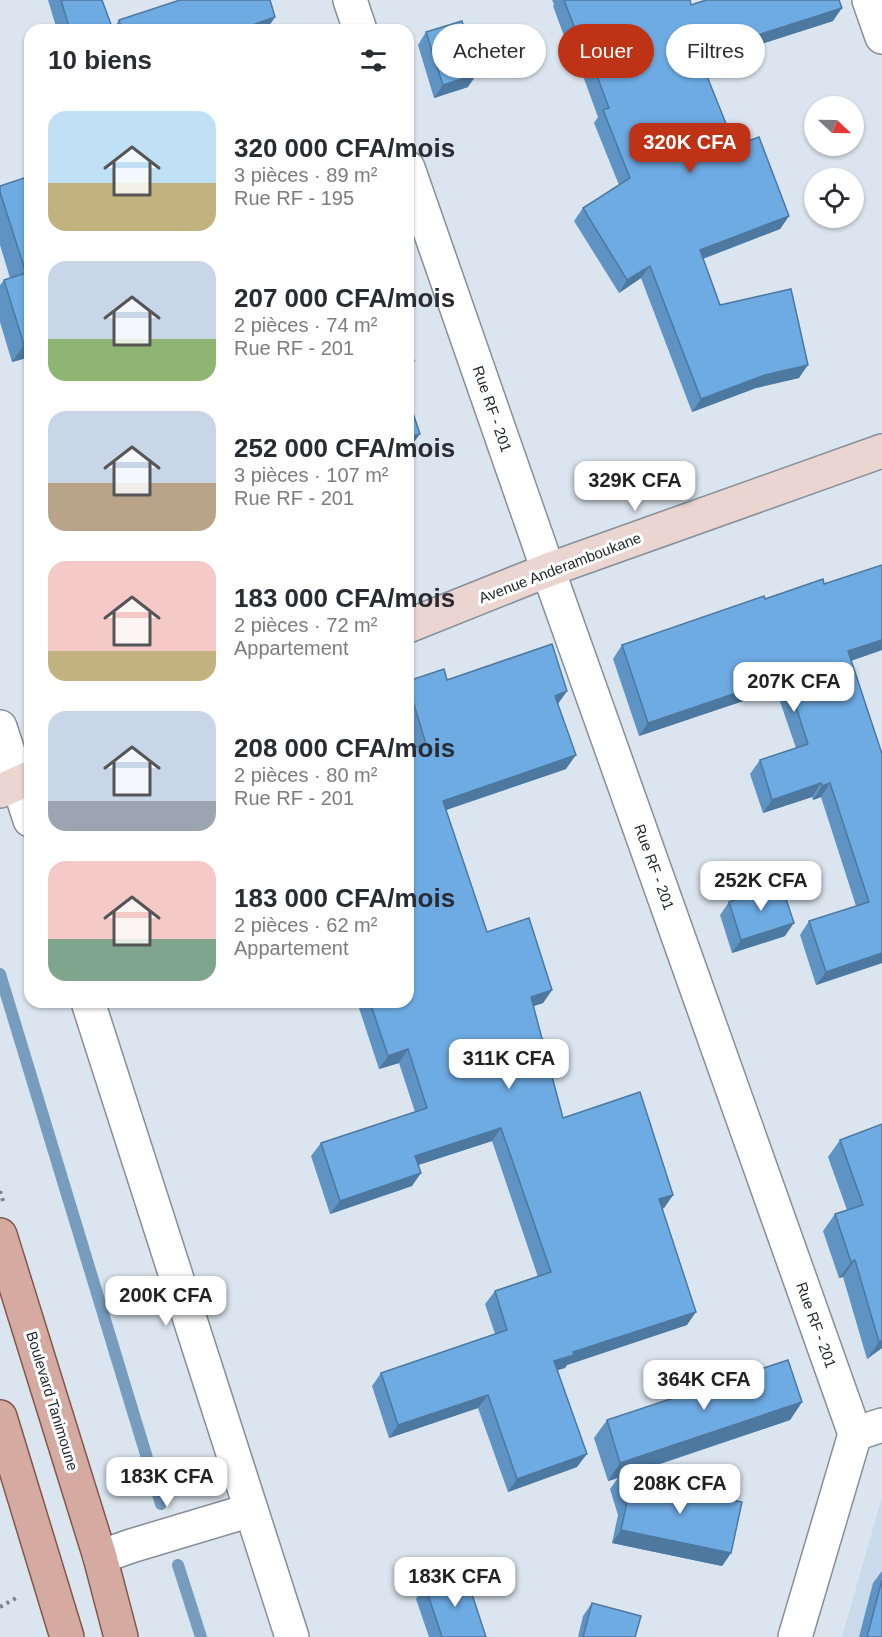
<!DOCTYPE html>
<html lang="fr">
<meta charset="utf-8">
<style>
body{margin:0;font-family:Helvetica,sans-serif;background:#f2f2f3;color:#2b2b33;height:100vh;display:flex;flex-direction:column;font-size:22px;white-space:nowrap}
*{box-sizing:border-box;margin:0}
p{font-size:20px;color:#7c7c81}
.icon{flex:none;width:33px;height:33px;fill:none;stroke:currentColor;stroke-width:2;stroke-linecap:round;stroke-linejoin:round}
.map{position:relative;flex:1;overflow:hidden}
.panel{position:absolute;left:24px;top:24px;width:390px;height:984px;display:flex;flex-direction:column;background:#fff;border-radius:18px;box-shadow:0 2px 4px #0004}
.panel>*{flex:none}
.guide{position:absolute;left:432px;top:24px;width:360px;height:54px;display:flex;gap:12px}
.needle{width:39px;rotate:112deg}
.fabs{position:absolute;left:804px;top:96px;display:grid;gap:12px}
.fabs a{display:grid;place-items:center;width:60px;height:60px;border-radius:50%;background:#fff;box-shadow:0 2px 4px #0004;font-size:30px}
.price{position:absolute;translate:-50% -51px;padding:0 14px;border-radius:12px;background:#fff;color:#222;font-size:20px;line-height:39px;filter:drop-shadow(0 2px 3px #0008)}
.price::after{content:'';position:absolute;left:50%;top:36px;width:18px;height:14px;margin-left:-9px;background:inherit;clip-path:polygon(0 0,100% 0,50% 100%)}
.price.on{background:#be3316;color:#fff}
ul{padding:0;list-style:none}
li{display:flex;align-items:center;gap:18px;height:150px;padding:0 24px}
li span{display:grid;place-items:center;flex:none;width:168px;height:120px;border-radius:18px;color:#555}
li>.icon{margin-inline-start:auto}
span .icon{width:72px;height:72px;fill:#fffc;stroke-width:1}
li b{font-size:26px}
h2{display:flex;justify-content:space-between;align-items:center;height:72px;padding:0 24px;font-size:26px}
.pill{padding:0 21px;border-radius:27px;background:#fff;box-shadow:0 2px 4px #0004;font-size:21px;line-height:54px}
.pill.on{background:#be3316;color:#fff}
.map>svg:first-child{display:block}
.built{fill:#cadaea}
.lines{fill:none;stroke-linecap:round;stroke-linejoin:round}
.stream{stroke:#789cbe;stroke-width:12}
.street-casing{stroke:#858f98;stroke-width:36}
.secondary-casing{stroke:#858f98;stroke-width:36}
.primary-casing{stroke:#83564d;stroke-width:36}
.path{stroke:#7b8289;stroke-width:4;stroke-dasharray:3 4.5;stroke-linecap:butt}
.street{stroke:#fff;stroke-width:33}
.secondary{stroke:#ead5d0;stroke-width:33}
.primary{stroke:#d5aaa1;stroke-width:33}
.wall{fill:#5f93c3}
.shaded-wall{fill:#4d789f}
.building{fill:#6eabe3;stroke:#4d789f;stroke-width:1.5}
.labels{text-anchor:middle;stroke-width:6;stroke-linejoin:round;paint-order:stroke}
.street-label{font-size:15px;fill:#1e2225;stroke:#fff}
</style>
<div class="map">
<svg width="882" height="1637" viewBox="0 0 882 1637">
<rect width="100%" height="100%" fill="#dae5ef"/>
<polygon class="built" points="882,1497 882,1637 842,1637"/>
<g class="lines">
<g class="stream">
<polyline points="0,974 161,1504"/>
<polyline points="178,1565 201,1637"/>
</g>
<defs>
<g id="street">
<polyline points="350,0 360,30"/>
<polyline points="869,0 882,37"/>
<polyline points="408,168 548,570 855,1434 795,1637"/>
<polyline points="0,727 30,820"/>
<polyline points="88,1002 292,1637"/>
<polyline points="855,1434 882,1425"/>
<polyline points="100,1557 131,1546 251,1510"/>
</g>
<g id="secondary">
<polyline points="408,626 548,570 882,451"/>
<polyline points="0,791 30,778"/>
</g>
<g id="primary">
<polyline points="0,1235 100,1557 121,1637"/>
<polyline points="0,1417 67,1637"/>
</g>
</defs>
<use href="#street" class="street-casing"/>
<use href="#secondary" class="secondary-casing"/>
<use href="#primary" class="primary-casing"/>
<g class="path">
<polyline points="0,1191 3,1201"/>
<polyline points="0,1607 18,1597"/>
</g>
<use href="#street" class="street"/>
<use href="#secondary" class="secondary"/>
<use href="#primary" class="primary"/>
</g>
<g class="wall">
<polygon points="48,0 102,0 113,29 119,20 275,17 266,30 57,30"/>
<polygon points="552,0 690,0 691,5 833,21 702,63 735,146 789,216 780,229 703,259 720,305 799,378 756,388 692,412 641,278 619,293 574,221 583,208 619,185 594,123 598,117 575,54 571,55 553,6 554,4"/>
<polygon points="426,32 468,87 434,98 418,45"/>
<polygon points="30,176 30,357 12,362 0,322 0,285 4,280 10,278 0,245 0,186"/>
<polygon points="882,565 882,650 851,661 882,963 816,985 800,935 809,921 856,906 821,797 813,800 812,797 763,813 750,774 760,760 796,748 776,690 639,736 613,659 622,645 765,599 824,584"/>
<polygon points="447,680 558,704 566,769 446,810 487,932 552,990 543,1003 533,1006 563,1118 673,1195 664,1208 662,1209 687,1325 567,1365 565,1368 557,1370 577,1467 508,1492 478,1408 389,1438 372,1386 381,1373 495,1334 485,1304 495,1291 538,1277 492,1141 418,1165 412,1186 330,1214 311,1156 321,1143 415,1112 399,1063 379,1069 357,1002 408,1002 408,750 414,748 408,729 408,681"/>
<polygon points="729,902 785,936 732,953 720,915"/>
<polygon points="882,1124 882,1348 867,1359 843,1277 839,1278 823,1231 835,1214 847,1210 828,1157 840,1140"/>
<polygon points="802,1402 790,1420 622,1477 731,1553 722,1566 612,1543 618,1515 610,1489 618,1478 608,1481 594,1438 607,1420"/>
<polygon points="882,1571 882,1637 859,1637 873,1583"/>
<polygon points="425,1586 486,1637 429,1637 416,1599"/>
<polygon points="592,1603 635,1637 578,1637 583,1616"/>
</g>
<g class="shaded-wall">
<polygon points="842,8 833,21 689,67 698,54"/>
<polygon points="275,17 266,30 238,30"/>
<polygon points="584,41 575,54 571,55 580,42"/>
<polygon points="477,74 468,87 434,98 443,85"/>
<polygon points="789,216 780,229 691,263 700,250"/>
<polygon points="650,266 641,278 619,293 627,280"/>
<polygon points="30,344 30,357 12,362 24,345"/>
<polygon points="414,361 408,370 408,363"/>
<polygon points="808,365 799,378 756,388 692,412 701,399 765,375"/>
<polygon points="420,434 408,450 408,438"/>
<polygon points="882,640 882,650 838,665 848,651"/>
<polygon points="786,676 776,690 639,736 648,723"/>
<polygon points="567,691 558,704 555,696"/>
<polygon points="576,755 566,769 434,814 443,801"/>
<polygon points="821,783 812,797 763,813 772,800"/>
<polygon points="830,783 821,797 813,800 822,786"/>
<polygon points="794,923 785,936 732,953 741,940"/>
<polygon points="882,953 882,963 816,985 826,972"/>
<polygon points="552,990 543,1003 522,1010 531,997"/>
<polygon points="408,1049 399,1063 379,1069 388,1056"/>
<polygon points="501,1128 492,1141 406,1169 415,1156"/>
<polygon points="421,1173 412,1186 330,1214 340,1201"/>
<polygon points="673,1195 664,1208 650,1212 659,1199"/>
<polygon points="855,1260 843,1277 839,1278 851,1262"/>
<polygon points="696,1312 687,1325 567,1365 565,1368 545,1374 554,1361 573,1352"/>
<polygon points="882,1340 882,1348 867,1359 879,1342"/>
<polygon points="488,1395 478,1408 389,1438 398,1425"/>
<polygon points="802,1402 790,1420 620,1477 619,1476 618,1478 608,1481 620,1463"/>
<polygon points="587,1454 577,1467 508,1492 517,1479"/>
<polygon points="621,1530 731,1553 722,1566 612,1543"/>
</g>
<g class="building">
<polygon points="61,0 102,0 113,30 70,30"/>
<polygon points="180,0 270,0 275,17 238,30 122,30 119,20"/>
<polygon points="564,0 690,0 691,5 706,0 839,0 842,8 698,54 735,146 759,137 789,216 700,250 720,305 791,289 808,365 765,375 701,399 650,266 627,280 583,208 630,178 603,110 609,108 584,41 580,42"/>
<polygon points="462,21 477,74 443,85 426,32"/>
<polygon points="30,176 30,344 24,345 4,280 26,273 0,192 0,186"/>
<polygon points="408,342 414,361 408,363"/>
<polygon points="408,398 420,434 408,438"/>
<polygon points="882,565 882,640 848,651 882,754 882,953 826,972 809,921 869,902 830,783 822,786 821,783 772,800 760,760 808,744 786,676 648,723 622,645 764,596 765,599 823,579 824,584"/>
<polygon points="552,644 567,691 555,696 576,755 443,801 487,932 529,918 552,990 531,997 563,1118 640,1092 673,1195 659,1199 696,1312 573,1352 574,1355 554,1361 587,1454 517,1479 488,1395 398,1425 381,1373 507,1330 495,1291 551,1272 501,1128 415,1156 421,1173 340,1201 321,1143 427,1108 408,1049 388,1056 370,1002 408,1002 408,862 409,861 408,857 408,750 426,744 408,685 408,681 444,669 447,680"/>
<polygon points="781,884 794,923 741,940 729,902"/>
<polygon points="882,1124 882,1340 879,1342 855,1260 851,1262 835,1214 863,1205 840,1140"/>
<polygon points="788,1360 802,1402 620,1463 607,1420"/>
<polygon points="619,1476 742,1502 731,1553 621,1530 627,1502"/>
<polygon points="465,1573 486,1637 442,1637 425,1586"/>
<polygon points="882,1580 882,1637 867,1637"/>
<polygon points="592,1603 641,1616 635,1637 583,1637"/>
</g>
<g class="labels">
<g class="street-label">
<text transform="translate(492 409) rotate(71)" y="5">Rue RF - 201</text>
<text transform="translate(560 568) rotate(-21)" y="5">Avenue Anderamboukane</text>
<text transform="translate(654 867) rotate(70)" y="5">Rue RF - 201</text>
<text transform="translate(816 1325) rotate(70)" y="5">Rue RF - 201</text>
<text transform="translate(52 1401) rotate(73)" y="5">Boulevard Tanimoune</text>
</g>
</g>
</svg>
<div class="fabs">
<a><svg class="needle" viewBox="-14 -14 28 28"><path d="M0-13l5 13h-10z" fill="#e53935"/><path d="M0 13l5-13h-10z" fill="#7c7c81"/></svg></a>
<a><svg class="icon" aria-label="locate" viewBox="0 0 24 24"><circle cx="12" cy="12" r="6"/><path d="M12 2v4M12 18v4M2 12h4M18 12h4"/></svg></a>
</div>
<b class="price on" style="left:690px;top:174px">320K CFA</b>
<b class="price" style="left:635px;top:512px">329K CFA</b>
<b class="price" style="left:794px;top:713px">207K CFA</b>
<b class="price" style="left:761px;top:912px">252K CFA</b>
<b class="price" style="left:509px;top:1090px">311K CFA</b>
<b class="price" style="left:166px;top:1327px">200K CFA</b>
<b class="price" style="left:704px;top:1411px">364K CFA</b>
<b class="price" style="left:167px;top:1508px">183K CFA</b>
<b class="price" style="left:680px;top:1515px">208K CFA</b>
<b class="price" style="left:455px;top:1608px">183K CFA</b>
<div class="guide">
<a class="pill">Acheter</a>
<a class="pill on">Louer</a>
<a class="pill">Filtres</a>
</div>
<section class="panel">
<h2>10 biens<svg class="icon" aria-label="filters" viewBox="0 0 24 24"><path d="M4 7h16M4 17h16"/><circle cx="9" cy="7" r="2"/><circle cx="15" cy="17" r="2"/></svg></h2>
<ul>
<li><span style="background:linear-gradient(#bfe0f5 60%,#c2b280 0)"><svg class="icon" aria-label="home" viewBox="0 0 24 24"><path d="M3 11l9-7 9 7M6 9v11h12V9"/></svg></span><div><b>320 000 CFA/mois</b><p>3 pièces · 89 m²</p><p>Rue RF - 195</p></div></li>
<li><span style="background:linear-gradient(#c9d6e8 65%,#8fb573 0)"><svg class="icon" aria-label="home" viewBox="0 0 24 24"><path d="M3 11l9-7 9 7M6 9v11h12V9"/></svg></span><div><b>207 000 CFA/mois</b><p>2 pièces · 74 m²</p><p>Rue RF - 201</p></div></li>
<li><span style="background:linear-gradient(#c9d6e8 60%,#b9a48a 0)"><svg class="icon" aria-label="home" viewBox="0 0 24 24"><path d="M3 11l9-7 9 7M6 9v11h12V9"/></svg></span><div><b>252 000 CFA/mois</b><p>3 pièces · 107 m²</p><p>Rue RF - 201</p></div></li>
<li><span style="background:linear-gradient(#f6c9c9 75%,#c2b280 0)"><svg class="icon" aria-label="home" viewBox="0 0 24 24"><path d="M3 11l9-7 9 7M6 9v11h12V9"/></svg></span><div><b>183 000 CFA/mois</b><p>2 pièces · 72 m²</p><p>Appartement</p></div></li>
<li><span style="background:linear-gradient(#c9d6e8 75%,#9aa5b1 0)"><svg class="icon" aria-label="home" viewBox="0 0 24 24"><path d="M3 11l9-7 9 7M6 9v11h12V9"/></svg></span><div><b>208 000 CFA/mois</b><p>2 pièces · 80 m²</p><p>Rue RF - 201</p></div></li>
<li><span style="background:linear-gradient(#f6c9c9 65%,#7fa58c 0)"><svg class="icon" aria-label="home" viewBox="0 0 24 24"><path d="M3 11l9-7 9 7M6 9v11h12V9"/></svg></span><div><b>183 000 CFA/mois</b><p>2 pièces · 62 m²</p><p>Appartement</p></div></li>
</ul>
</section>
</div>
